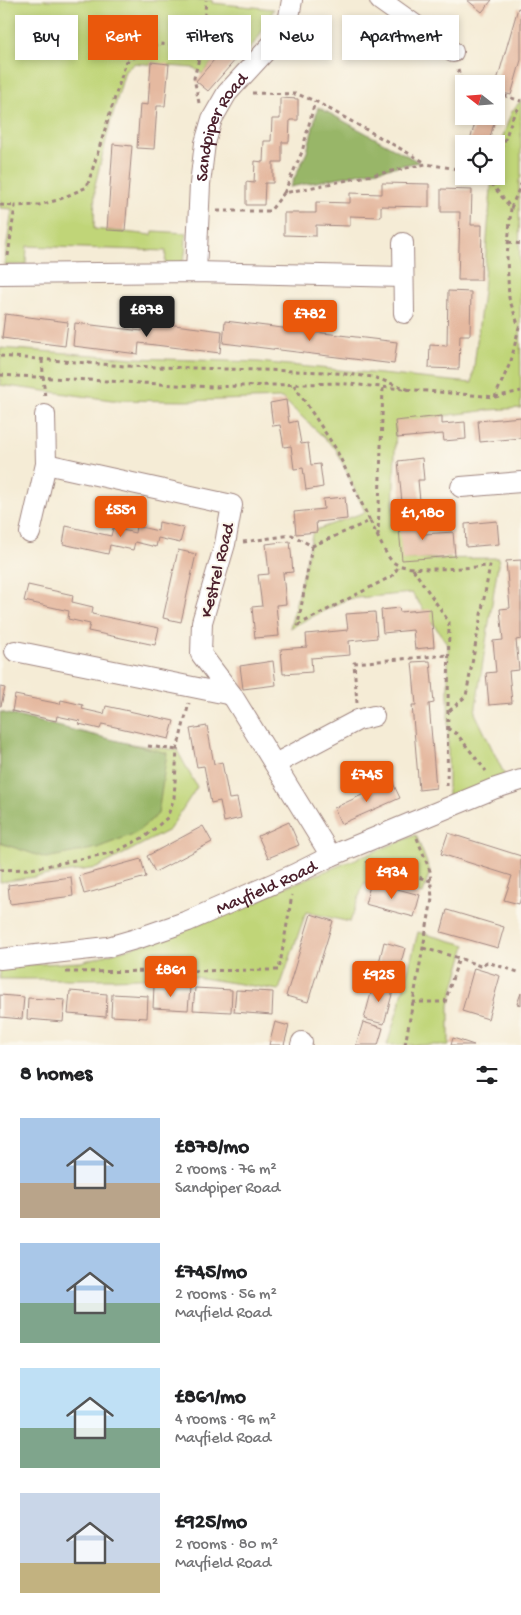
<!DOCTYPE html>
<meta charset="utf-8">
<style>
body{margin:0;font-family:"Gochi Hand",sans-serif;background:#f2f2f2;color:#202124;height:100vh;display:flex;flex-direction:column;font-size:19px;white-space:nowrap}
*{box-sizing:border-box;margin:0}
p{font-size:16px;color:#757577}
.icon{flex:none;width:28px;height:28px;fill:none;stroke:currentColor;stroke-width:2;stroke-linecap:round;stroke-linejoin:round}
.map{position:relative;height:1045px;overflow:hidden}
.details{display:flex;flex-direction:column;background:#fff;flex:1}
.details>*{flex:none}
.hud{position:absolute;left:15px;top:15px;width:491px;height:45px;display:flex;gap:10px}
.needle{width:32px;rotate:287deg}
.buttons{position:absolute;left:455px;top:75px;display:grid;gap:10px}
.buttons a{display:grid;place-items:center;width:50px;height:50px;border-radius:0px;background:#fff;box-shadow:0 2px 8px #0003;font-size:25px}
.price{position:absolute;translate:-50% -42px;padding:0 11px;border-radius:5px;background:#ea580c;color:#fff;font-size:16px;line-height:32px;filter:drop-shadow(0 1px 2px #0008)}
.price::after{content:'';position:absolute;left:50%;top:30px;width:15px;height:11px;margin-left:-8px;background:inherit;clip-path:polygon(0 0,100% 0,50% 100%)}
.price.current{background:#222;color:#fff}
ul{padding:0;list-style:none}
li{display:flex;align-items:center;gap:15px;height:125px;padding:0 20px}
li span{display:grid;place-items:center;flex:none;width:140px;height:100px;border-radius:0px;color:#555}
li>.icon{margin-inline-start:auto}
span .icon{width:60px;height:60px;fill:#fffc;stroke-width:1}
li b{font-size:21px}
h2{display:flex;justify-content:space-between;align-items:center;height:60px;padding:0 20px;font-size:21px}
.tag{padding:0 18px;border-radius:0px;background:#fff;box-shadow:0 2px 8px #0003;font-size:18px;line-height:45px}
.tag.current{background:#ea580c;color:#fff}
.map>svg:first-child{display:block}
.green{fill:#c0d578;stroke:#857a52}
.forest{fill:#98b668;stroke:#716a4a}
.building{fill:#e5b9a0}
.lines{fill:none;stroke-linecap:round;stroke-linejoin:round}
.minor-casing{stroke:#a08680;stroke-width:22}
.path{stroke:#a08680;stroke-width:3;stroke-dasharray:4 4;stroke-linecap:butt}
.minor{stroke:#fff;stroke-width:20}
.labels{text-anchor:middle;stroke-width:4;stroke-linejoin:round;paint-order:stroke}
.street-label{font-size:18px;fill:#4a1f2b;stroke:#fbf7ec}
</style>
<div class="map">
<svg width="521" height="1045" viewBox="0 0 521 1045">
<rect width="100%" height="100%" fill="#fbf7ec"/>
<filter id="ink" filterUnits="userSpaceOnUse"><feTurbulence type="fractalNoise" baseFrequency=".02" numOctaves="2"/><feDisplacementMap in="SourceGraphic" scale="10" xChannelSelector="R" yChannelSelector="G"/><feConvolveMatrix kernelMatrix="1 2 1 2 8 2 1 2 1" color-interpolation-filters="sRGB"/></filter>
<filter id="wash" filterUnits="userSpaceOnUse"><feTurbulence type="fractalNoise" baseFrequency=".0096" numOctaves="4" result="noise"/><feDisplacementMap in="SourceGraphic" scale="20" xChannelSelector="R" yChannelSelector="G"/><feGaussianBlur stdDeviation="1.12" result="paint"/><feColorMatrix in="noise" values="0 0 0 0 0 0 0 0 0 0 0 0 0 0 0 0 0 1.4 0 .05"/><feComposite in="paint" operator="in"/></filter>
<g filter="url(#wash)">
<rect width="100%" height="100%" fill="#f5ecd6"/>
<g class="green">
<path d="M0,0H212V3L274,9L258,38L240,61L225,47L202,74L194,68L135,63L125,71L110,124L95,185L94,229L152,235L153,231L186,233C185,241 188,262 178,265C175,266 169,265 165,265L166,251L27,246L26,265H4L12,209L0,208Z"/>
<polygon points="521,100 521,177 519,181 521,408 489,410 396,422 393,513 400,514 404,559 499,558 475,713 509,784 448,808 448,645 412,593 347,599 290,628 313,531 365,512 336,449 282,398 187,401 112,400 0,385 0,348 134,358 258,362 472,383 483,291 492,176 496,176 496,156 511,113"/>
<polygon points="0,724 77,737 177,750 197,787 169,830 97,868 0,882"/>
<polygon points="416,835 430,871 423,894 364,883 350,922 306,912 279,990 188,976 113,979 0,979 0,966 81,962 168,937 273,892"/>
<polygon points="418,932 466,945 449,1005 449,1045 387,1045 399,1006"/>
</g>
<g class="forest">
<polygon points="318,107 419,162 290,187 307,152"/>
<polygon points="0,712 167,753 158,814 136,833 97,848 46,858 0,843"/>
</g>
<g id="blocks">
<g class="building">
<polygon points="467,0 492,0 482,12"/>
<polygon points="518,8 521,9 521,60 511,95 496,91 496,84"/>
<polygon points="225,47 237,58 208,91 196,81"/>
<polygon points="151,62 169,64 165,106 157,106 154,149 137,148 140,104 148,105"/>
<polygon points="496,96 501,97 497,113 496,113"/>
<polygon points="280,98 298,99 298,120 290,120 289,142 282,142 282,162 273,162 273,183 265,183 264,205 246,205 246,182 254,183 255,161 263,162 264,141 271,141 272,119 280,119"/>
<polygon points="477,116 496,116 488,144 469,144"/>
<polygon points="113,144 132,146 125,231 107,230"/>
<polygon points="382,183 429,184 429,207 381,206 381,217 350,216 350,226 316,225 316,236 284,235 284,213 316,213 316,202 350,203 350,193 382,194"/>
<polygon points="441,189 472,190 471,225 482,225 481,280 458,280 460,212 441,212"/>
<polygon points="448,291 471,292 470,335 460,335 459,369 429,368 430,345 447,346"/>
<polygon points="5,314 68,322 65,346 2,338"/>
<polygon points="143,321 222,331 220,353 139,343 138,354 73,346 75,323 142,331"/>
<polygon points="225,321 397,342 394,364 223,343"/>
<polygon points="286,400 289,423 297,421 301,444 308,443 311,465 320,464 323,487 306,490 303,468 294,469 291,446 284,447 280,425 273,426 270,403"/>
<polygon points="442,416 442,424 465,422 466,439 444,441 443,434 397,438 395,421"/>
<polygon points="521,417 521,438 480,442 478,421"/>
<polygon points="422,458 424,480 418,480 420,501 402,503 398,461"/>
<polygon points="345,497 347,519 316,522 317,532 296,534 294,512 324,509 323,499"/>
<polygon points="422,517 424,534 453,532 455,556 402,560 398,519"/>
<polygon points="497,521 499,544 466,547 465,524"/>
<polygon points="159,522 184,528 180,543 158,538 156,547 135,542 133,550 110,545 108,554 63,544 66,526 111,536 113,528 135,533 136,526 158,531"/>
<polygon points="290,541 293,572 283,573 286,604 276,605 279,636 255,638 252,607 262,606 258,575 269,574 266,544"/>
<polygon points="178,550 196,554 181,622 163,618"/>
<polygon points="521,560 521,639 516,640 519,670 509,671 512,703 489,705 486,673 496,672 493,641 503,640 500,609 510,608 506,561"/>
<polygon points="28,585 73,595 72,602 93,607 92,614 159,628 155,645 88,631 90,624 68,619 69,611 24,601"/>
<polygon points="399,608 400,612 431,609 434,647 415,649 413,630 383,633 381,610"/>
<polygon points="375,612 377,638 349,641 350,655 311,658 312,672 283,674 281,649 307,647 306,634 348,630 346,614"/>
<polygon points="273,661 276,685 243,689 240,666"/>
<polygon points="430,661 434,703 429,704 436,788 419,790 412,705 416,705 412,662"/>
<polygon points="0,687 5,688 1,706 0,706"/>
<polygon points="15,695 60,704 61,700 83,705 82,709 104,714 106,706 174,721 169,739 102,724 100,729 79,724 80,721 57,716 56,721 12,711"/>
<polygon points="207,726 214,764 222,762 229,799 237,798 241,818 224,822 220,801 211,803 204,766 197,767 190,729"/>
<polygon points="392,781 400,798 341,824 334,808"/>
<polygon points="289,822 299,845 268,858 258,836"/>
<polygon points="203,826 212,842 155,872 147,856"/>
<polygon points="448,833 521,856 521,897 519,904 504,900 512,876 441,854"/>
<polygon points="141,859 146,877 84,894 79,876"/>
<polygon points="71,877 73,896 10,904 8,885"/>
<polygon points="371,882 420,895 414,917 365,904"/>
<polygon points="447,910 504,927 498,948 441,932"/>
<polygon points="311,914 333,921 308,1002 286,996"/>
<polygon points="384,942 405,948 395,984 375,979"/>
<polygon points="474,968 500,976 488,1019 462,1011"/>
<polygon points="374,982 394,987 384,1024 364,1019"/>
<polygon points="154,986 190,988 188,1010 153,1008"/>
<polygon points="195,988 232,990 231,1012 193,1010"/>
<polygon points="236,990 273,992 272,1015 234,1012"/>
<polygon points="70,991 107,994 106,1017 68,1014"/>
<polygon points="521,993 521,1005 517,1004"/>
<polygon points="112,994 148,996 147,1018 111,1016"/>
<polygon points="0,995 24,997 22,1019 0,1017"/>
<polygon points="28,998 65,1000 63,1022 27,1019"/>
<polygon points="275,1022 289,1026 284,1045 269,1045"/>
<polygon points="363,1022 383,1028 378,1045 356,1045"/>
<polygon points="453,1038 474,1045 451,1045"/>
</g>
</g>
</g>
<g filter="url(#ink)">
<use href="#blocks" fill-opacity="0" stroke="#a08680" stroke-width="1"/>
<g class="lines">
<defs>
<g id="minor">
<polyline points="380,0 453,52"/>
<polyline points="403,243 404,313"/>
<path id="s1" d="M196,272L200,184L205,143L212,119L227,93L273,43L284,30L289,17L292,0"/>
<polyline points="0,274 196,272 403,277"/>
<polyline points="46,464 232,505 225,544 202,622 201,654 232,695 331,856"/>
<polyline points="461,487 521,482"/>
<polyline points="30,533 46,464 45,415"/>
<polyline points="15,651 232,695"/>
<polyline points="275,764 358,720 374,716"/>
<path id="s2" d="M0,959L108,947L139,938L188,921L295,874L331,856L493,789L521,780"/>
<polyline points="301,1045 302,1042"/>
</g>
</defs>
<use href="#minor" class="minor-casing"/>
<g class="path">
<polyline points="458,69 462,83 465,84"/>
<polyline points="252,93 297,94 315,101 426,163"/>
<polyline points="496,93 521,101"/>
<polyline points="199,103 194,78 202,47 206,0"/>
<polyline points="496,164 514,114 521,106"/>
<polyline points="478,176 490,182"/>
<polyline points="492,176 490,182 511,208 507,258 509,298 519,327 511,361 495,397"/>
<polyline points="284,193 302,152 315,101"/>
<polyline points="0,205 15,206"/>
<polyline points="511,208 521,184"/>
<polyline points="217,211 270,211 284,193 426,164 464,170"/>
<polyline points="508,242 521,244"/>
<polyline points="8,256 15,206 39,205 58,200 87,187 126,62 159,44 202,47"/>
<polyline points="0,356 125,366 327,372 373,377 410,390"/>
<polyline points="42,360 45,399"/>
<polyline points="0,375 212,387 336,383 495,397 521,391"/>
<path d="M370,521C375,530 386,557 393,562C408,574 470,567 490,566L466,696L447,713"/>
<polyline points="378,536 383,388"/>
<polyline points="243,542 292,535 312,546 370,521 336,449 294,385"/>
<polyline points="312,546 298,625 392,576 399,566"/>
<polyline points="413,569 449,622 447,789"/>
<polyline points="357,703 354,663 448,655"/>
<polyline points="447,728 457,734 486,771"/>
<polyline points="148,746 177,750"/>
<polyline points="366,861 431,881"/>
<polyline points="0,870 31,869 115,852 146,836 167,818 174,798 177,750 189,703"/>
<polyline points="423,948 459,958 480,966 487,962 521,973"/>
<polyline points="66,972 279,970 292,895"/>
<polyline points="412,1002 445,1002 459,958"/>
<polyline points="405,1045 432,899 430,871 417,838"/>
</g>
<use href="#minor" class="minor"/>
</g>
</g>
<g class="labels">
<g class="street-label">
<text dy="6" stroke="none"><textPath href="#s1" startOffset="150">Sandpiper Road</textPath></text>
<text transform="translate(216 570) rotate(-76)" y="6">Kestrel Road</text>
<text dy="6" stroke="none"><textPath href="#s2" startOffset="278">Mayfield Road</textPath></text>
</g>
</g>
</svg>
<div class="buttons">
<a><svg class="needle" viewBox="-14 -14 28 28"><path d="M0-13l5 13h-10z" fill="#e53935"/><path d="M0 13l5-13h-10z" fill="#757577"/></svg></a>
<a><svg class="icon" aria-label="locate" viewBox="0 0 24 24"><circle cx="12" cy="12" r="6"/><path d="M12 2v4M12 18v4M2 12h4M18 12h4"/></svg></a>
</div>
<b class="price current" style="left:147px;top:338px">£878</b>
<b class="price" style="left:310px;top:342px">£782</b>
<b class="price" style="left:121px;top:538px">£551</b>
<b class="price" style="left:423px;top:541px">£1,180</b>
<b class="price" style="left:367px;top:803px">£745</b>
<b class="price" style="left:392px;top:900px">£934</b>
<b class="price" style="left:171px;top:998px">£861</b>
<b class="price" style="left:379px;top:1003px">£925</b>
<div class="hud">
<a class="tag">Buy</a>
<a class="tag current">Rent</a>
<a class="tag">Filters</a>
<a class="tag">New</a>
<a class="tag">Apartment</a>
</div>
</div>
<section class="details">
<h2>8 homes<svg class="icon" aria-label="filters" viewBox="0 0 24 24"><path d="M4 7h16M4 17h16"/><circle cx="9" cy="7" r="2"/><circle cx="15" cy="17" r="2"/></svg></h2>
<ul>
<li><span style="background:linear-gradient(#a9c7e8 65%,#b9a48a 0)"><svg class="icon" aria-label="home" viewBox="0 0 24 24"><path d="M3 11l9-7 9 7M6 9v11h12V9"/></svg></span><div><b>£878/mo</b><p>2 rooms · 76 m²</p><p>Sandpiper Road</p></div></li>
<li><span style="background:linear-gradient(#a9c7e8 60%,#7fa58c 0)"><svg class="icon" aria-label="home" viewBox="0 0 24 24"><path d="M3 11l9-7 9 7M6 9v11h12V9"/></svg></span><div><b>£745/mo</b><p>2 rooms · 56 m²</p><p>Mayfield Road</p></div></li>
<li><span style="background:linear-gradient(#bfe0f5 60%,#7fa58c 0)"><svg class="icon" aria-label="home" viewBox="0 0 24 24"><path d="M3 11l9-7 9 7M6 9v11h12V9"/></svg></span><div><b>£861/mo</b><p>4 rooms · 96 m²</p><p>Mayfield Road</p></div></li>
<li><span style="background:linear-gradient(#c9d6e8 70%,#c2b280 0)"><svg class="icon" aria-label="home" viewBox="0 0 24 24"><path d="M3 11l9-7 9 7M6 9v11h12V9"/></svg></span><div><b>£925/mo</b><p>2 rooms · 80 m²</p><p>Mayfield Road</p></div></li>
</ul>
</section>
